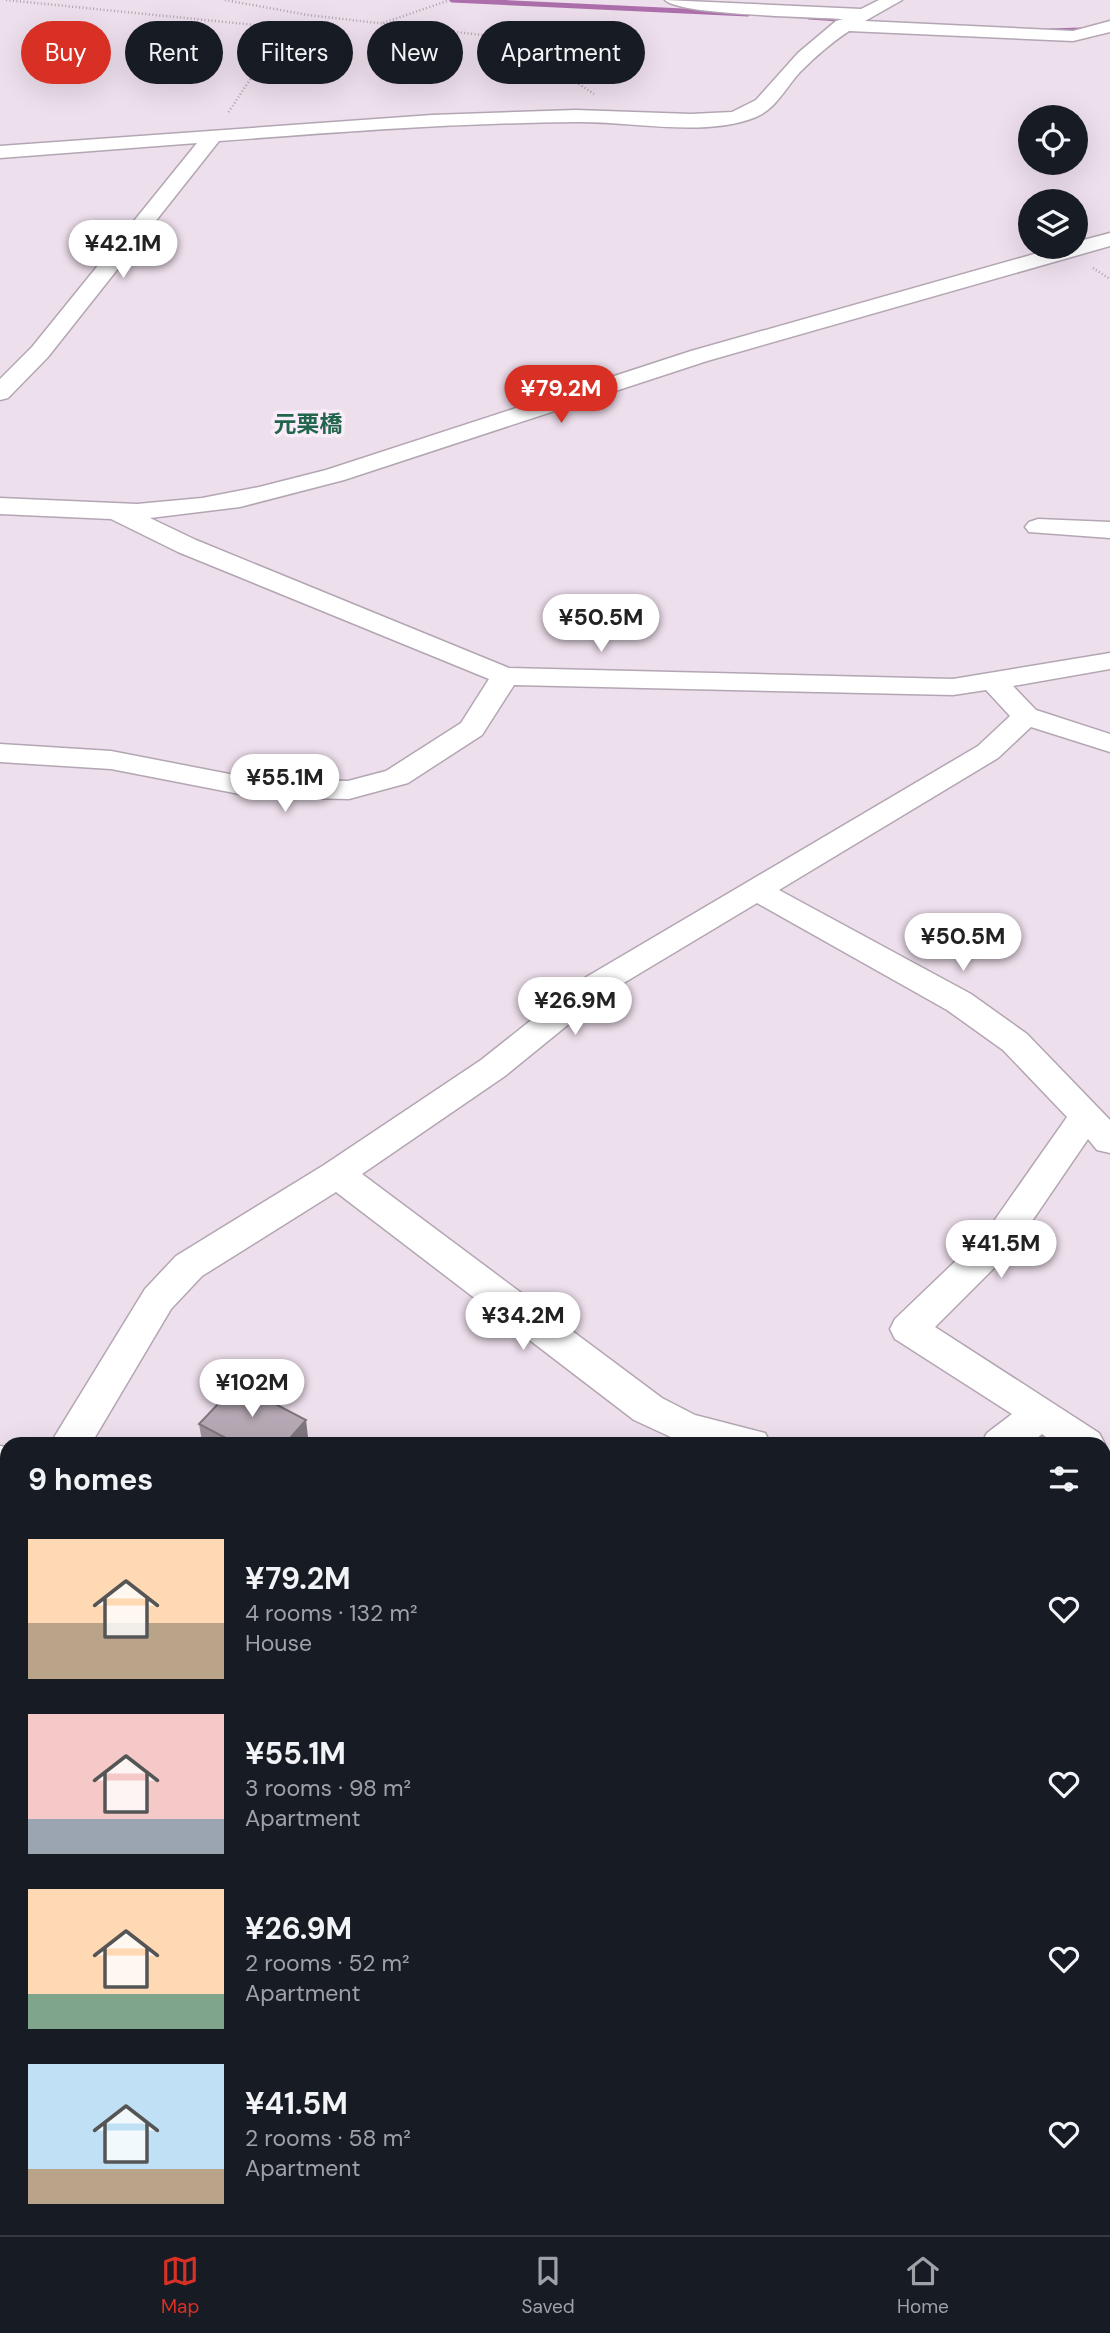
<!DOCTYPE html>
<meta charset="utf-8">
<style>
body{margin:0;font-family:"DM Sans","Noto Sans JP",sans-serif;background:#242831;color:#f1f3f6;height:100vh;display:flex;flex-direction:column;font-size:26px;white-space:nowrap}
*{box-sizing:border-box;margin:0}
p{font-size:23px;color:#9ea1a6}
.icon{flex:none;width:38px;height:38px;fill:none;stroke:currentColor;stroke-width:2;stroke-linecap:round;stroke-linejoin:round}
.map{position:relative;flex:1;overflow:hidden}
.side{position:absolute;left:0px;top:1437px;width:1111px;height:800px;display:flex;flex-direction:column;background:#171b24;border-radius:21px 21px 0 0;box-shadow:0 7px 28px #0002}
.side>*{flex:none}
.guide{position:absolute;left:21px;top:21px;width:700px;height:63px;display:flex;gap:14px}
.fabs{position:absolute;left:1018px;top:105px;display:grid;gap:14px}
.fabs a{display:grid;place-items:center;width:70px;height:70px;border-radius:50%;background:#171b24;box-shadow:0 7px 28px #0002;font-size:35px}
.price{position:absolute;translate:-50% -60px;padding:0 16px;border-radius:24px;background:#fff;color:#222;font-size:23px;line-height:46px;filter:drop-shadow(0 2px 4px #0008)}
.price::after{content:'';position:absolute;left:50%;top:42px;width:21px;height:16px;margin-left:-10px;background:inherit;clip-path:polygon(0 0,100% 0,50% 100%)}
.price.selected{background:#d93025;color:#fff}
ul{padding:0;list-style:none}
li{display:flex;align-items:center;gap:21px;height:175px;padding:0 28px}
li span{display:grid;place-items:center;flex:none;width:196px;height:140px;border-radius:0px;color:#555}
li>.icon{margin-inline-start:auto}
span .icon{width:84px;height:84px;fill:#fffc;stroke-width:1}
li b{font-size:30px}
h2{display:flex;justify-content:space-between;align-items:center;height:84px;padding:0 28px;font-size:30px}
.pill{padding:0 24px;border-radius:32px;background:#171b24;box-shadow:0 7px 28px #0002;font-size:24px;line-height:63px}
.pill.selected{background:#d93025;color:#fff}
.menu{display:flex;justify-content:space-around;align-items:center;height:98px;border-top:2px solid #363941;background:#171b24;font-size:19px;color:#9ea1a6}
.menu a{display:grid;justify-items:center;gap:4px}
.menu .selected{color:#d93025}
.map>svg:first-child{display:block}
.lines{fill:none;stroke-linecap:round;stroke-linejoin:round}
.stream{stroke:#ad6fab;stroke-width:5}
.minor-casing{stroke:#b3a6b3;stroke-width:3}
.path{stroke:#afa4ae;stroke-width:2.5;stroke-dasharray:1 2.5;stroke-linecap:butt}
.minor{fill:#fff;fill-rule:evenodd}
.wall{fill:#9d919c}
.shaded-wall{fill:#7f767f}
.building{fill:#b6a9b5;stroke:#7f767f;stroke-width:2}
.labels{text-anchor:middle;stroke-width:7;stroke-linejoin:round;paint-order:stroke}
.far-quarter-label{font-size:23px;font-weight:bold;fill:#22654c;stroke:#faecf9}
</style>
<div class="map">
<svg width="1110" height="2235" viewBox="0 0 1110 2235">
<rect width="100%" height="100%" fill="#eddfec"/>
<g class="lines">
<g class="stream">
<polyline points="452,0 748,14"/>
<polyline points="809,17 853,20"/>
<polyline points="1050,31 1110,29"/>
</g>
<defs>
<g id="minor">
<path d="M665,0L861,9L879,0H902L865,21L1073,31L1110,21V32L1073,41L849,31C831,43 815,57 800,72C786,87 776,109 756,117C705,138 630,121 576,122C457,123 338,132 219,141L48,357L8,398L0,400V379L32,347L197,143L0,158V146L432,115L576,110L691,114L732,112L756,100L798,53L836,21L843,19C816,17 678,15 665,0Z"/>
<polygon points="1110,233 1110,246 707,361 344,480 240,507 150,518 196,540 509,668 953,679 1110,653 1110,669 1013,686 1036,710 1110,734 1110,752 1031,727 998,758 779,890 971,994 1027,1034 1110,1120 1110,1153 1097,1150 1088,1139 1013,1249 935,1327 1099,1433 1105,1444 1104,1445 1055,1444 1042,1434 1030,1444 981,1444 987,1433 1012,1414 895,1339 890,1329 895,1319 987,1231 1067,1117 1003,1050 947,1010 757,903 607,993 505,1076 362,1174 662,1398 695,1415 765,1433 771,1444 686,1444 634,1420 336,1192 202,1276 171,1309 91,1444 50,1444 145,1289 176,1256 324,1165 481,1060 583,979 978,746 1010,716 986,690 953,695 514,685 482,735 408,783 349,799 255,797 111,769 0,762 0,744 111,751 255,779 348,781 386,771 461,723 489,679 178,552 111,519 0,514 0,498 137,504 202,498 259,487 326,470 691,351 1059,247 1076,247 1076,242"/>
<polygon points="1038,519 1110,522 1110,538 1029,532 1025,527 1029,522"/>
<polygon points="0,1446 7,1447 7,1479 0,1478"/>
<polygon points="7,1528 7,1571 0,1573 0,1530"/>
<polygon points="1104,1750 1110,1752 1110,1794 1104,1792"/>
<polygon points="7,1844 7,1886 0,1887 0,1845"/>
<polygon points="1110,2141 1110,2195 1104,2198 1104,2144"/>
<polygon points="949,2230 1056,2230 1054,2235 951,2235"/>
</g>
</defs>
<use href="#minor" class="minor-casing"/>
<g class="path">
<polyline points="6,0 265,26 272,36 272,46 228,113"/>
<polyline points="225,0 308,15 517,39 554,52 576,82 594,94"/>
<polyline points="383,23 450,0"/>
<polyline points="1093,268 1110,279"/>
</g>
<use href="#minor" class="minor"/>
</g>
<polygon class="wall" points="199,1424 308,1437 302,1444 206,1444 202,1441"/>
<polygon class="shaded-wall" points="306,1420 308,1437 302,1444 285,1444"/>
<polygon class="building" points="237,1384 306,1420 285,1444 237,1444 199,1424"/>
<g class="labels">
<g class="far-quarter-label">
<text x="308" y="432">元栗橋</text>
</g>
</g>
</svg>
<div class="fabs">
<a><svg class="icon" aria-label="locate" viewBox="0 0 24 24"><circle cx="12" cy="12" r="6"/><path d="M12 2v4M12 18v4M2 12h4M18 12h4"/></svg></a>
<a><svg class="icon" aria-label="layers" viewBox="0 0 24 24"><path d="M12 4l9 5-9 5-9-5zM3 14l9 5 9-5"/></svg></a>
</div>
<b class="price" style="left:123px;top:280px">¥42.1M</b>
<b class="price selected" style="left:561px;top:425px">¥79.2M</b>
<b class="price" style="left:601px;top:654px">¥50.5M</b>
<b class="price" style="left:285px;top:814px">¥55.1M</b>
<b class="price" style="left:963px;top:973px">¥50.5M</b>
<b class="price" style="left:575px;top:1037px">¥26.9M</b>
<b class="price" style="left:1001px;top:1280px">¥41.5M</b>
<b class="price" style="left:523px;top:1352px">¥34.2M</b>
<b class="price" style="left:252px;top:1419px">¥102M</b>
<div class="guide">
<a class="pill selected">Buy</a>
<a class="pill">Rent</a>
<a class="pill">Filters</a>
<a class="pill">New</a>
<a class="pill">Apartment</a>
</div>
<section class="side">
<h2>9 homes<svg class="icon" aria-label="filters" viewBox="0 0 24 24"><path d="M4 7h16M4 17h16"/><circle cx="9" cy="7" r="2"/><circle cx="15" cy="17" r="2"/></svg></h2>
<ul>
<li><span style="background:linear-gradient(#ffd9b3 60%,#b9a48a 0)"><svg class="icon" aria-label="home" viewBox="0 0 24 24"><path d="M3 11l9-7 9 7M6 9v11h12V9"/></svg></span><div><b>¥79.2M</b><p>4 rooms · 132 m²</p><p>House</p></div><svg class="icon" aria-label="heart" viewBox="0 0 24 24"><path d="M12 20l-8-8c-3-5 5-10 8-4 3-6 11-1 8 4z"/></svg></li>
<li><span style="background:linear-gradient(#f6c9c9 75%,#9aa5b1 0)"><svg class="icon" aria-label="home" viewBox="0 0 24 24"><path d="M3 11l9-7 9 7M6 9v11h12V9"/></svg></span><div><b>¥55.1M</b><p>3 rooms · 98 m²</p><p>Apartment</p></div><svg class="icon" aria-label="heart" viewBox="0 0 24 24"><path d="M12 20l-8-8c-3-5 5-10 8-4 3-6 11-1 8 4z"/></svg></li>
<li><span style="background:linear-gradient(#ffd9b3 75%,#7fa58c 0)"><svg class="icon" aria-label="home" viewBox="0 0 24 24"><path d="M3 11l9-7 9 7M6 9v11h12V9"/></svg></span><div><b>¥26.9M</b><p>2 rooms · 52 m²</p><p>Apartment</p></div><svg class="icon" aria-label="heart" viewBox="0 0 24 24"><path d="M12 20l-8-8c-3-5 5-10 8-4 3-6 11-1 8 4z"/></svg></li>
<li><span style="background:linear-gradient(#bfe0f5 75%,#b9a48a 0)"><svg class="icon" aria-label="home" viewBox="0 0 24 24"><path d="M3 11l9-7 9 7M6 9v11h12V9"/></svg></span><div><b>¥41.5M</b><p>2 rooms · 58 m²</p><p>Apartment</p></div><svg class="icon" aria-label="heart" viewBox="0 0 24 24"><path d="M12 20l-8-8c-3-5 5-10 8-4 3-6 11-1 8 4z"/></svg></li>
</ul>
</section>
</div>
<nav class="menu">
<a class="selected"><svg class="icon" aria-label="map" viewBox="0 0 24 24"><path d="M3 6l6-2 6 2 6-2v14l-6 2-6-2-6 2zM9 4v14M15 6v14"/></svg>Map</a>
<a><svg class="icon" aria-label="saved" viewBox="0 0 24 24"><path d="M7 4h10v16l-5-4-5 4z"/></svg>Saved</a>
<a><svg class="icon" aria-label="home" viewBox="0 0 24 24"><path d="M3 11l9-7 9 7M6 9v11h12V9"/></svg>Home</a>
</nav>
